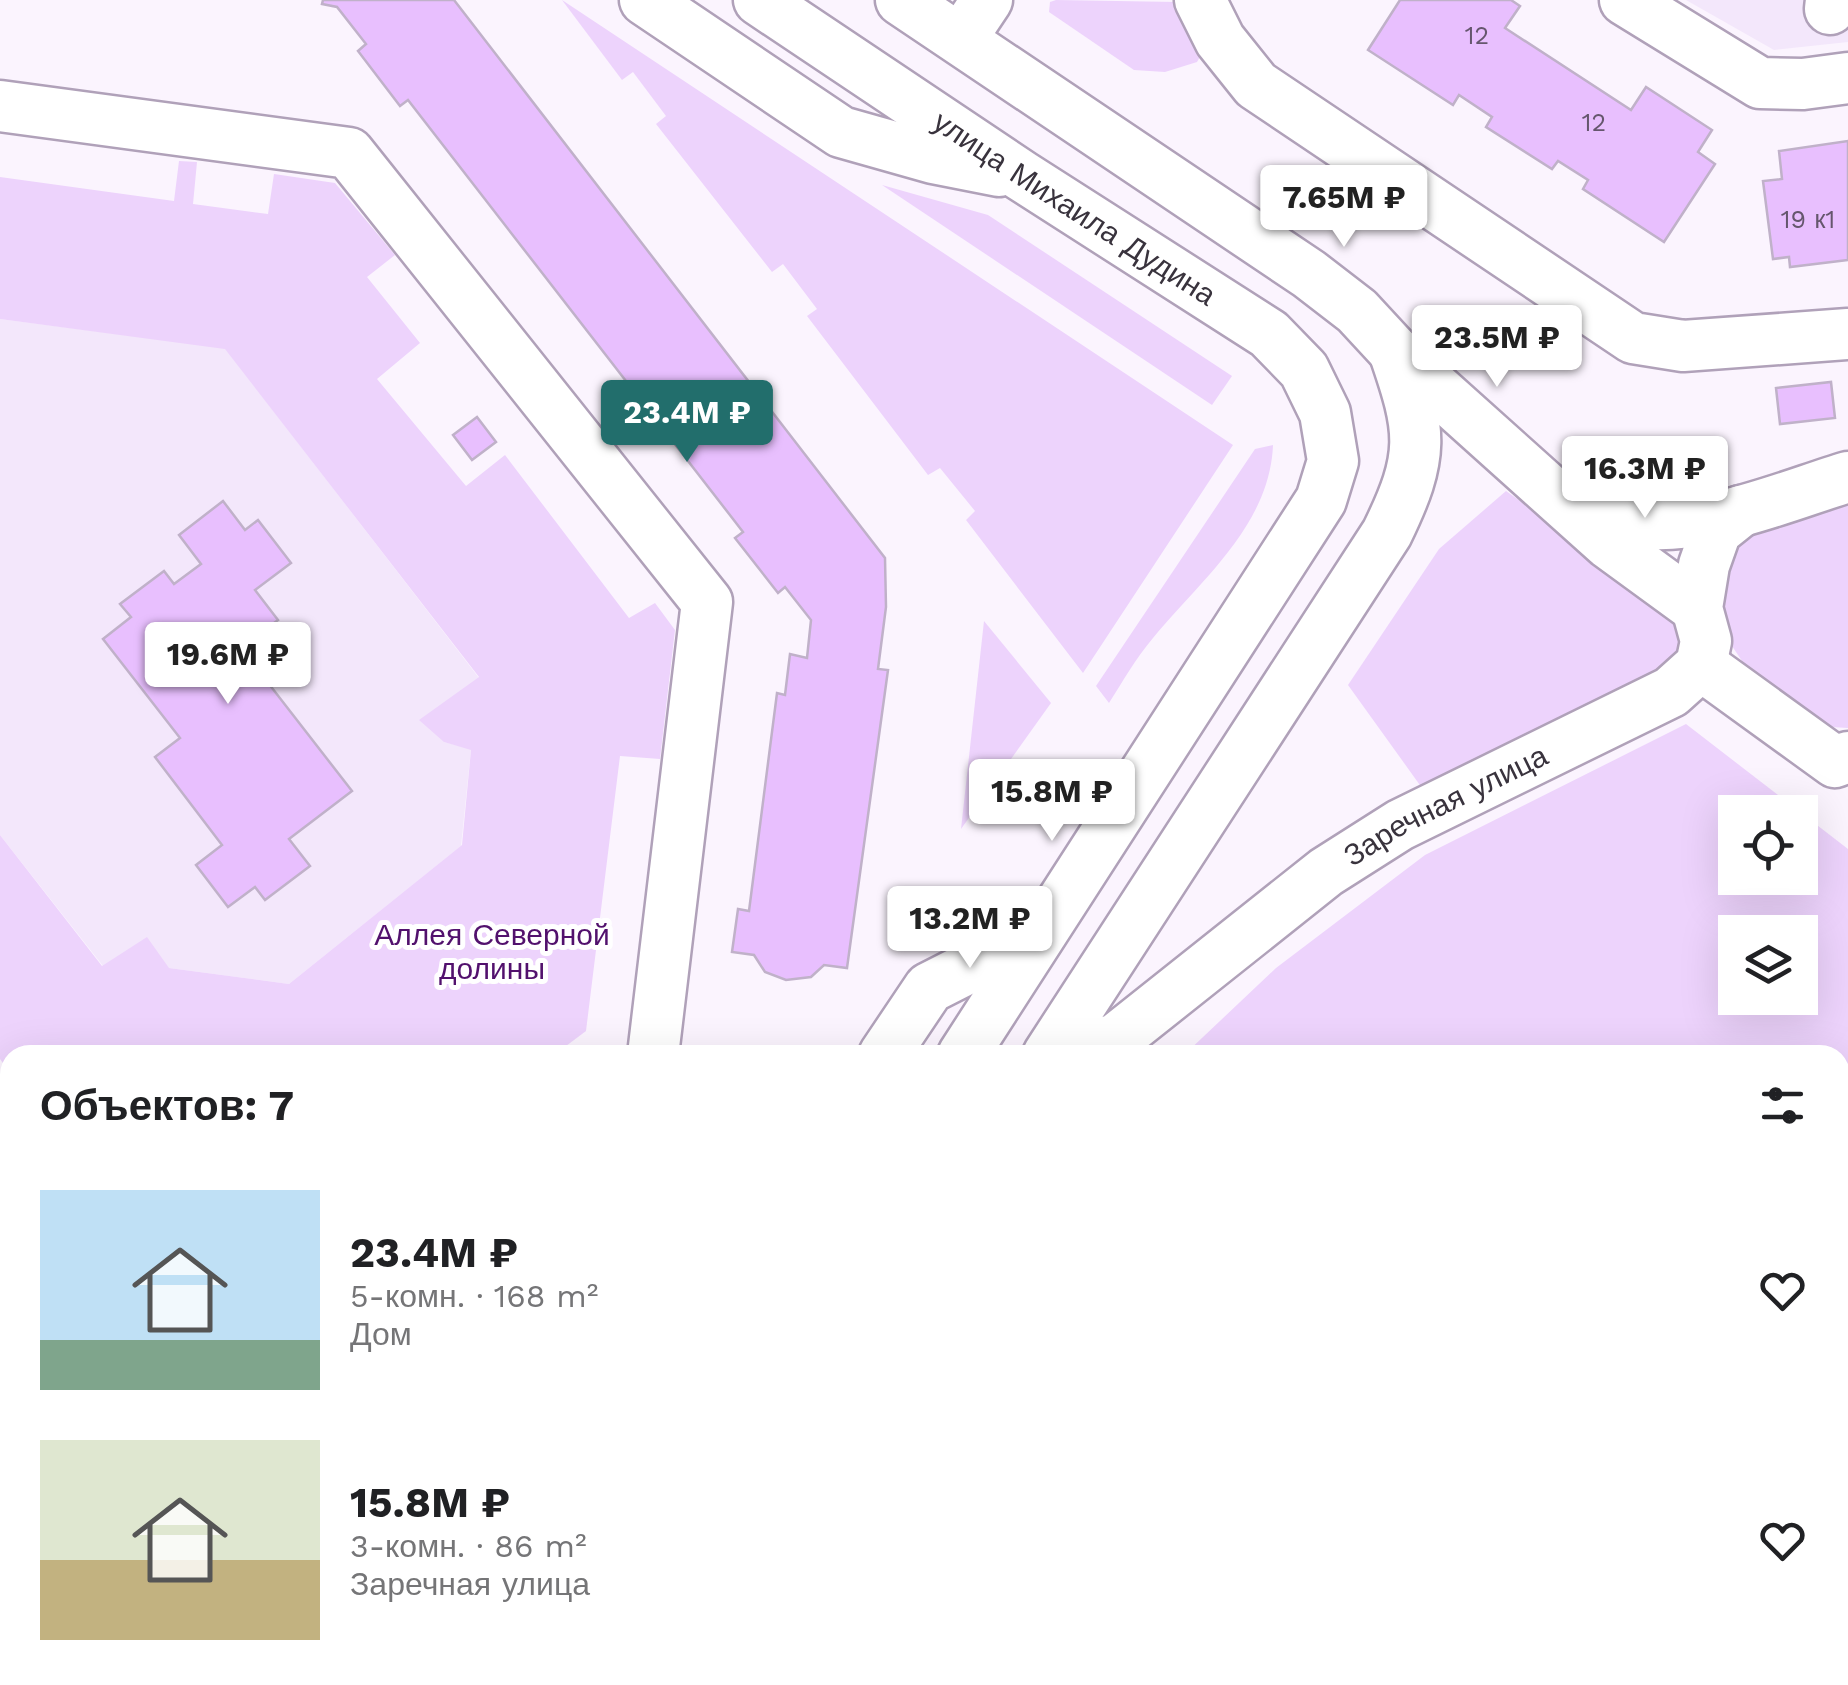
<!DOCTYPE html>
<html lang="ru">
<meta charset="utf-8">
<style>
body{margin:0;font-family:"Work Sans",sans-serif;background:#f2f2f2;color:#202124;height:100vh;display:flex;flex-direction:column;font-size:38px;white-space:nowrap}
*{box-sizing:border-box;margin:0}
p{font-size:32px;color:#757577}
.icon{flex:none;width:55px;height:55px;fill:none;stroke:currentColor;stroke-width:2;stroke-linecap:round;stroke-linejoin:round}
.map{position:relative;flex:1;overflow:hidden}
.details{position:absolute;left:0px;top:1045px;width:1850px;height:640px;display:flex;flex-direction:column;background:#fff;border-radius:30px 30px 0 0;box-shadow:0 10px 40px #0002}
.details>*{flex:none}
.controls{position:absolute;left:1718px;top:795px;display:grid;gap:20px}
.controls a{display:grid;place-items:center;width:100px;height:100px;border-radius:0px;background:#fff;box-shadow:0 10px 40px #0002;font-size:50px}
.price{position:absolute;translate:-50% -85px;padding:0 22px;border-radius:10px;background:#fff;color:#222;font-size:32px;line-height:65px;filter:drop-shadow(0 2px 5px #0008)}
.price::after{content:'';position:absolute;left:50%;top:60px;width:30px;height:22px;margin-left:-15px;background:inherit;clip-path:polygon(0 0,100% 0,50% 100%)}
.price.selected{background:#226e6c;color:#fff}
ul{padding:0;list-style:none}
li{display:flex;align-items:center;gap:30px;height:250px;padding:0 40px}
li span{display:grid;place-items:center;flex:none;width:280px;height:200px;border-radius:0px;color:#555}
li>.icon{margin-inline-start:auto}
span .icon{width:120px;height:120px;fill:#fffc;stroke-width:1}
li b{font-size:42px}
h2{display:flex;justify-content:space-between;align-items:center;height:120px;padding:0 40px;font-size:42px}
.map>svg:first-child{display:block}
.built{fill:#f3e7fb}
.green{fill:#edd3fc;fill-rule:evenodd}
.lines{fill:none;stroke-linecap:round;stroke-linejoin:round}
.stream{stroke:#d09deb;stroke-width:11}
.building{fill:#e8bffe;stroke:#c0b1c9;stroke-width:2.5}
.minor-casing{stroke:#b0a1b9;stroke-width:55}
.minor{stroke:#fff;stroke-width:50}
.labels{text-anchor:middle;stroke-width:10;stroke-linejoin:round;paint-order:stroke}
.number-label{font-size:25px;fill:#65566d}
.street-label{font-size:30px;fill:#39333d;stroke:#fff}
.park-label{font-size:30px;fill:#52116d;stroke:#fff}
</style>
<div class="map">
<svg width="1848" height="1685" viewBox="0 0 1848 1685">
<rect width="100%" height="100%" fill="#fbf4fe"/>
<g class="built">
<polygon points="1686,0 1848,0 1848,42 1774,50"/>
<polygon points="0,319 225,348 479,678 444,742 471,749 461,846 289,984 169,968 103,966 0,835"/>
</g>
<g class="green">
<polygon points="562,0 1233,445 1083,673 966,520 975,511 940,468 928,475 807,316 817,309 783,264 772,272 656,124 666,116 633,72 622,80"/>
<polygon points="1056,0 1177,2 1202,53 1197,62 1165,72 1134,70 1049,12 1050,2"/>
<polygon points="179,161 197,162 193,204 268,214 274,174 335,183 395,255 367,277 420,343 377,379 466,486 505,455 629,618 655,603 675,630 660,759 620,756 586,1031 554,1055 10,1055 10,1073 0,1059 0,835 102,966 147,937 169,968 289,984 462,845 471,750 444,742 419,720 479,677 225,349 0,319 0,177 174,201"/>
<polygon points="882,185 988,215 1232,376 1212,405"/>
<path d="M1273,445C1270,525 1201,580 1153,638C1136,658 1123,681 1109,703L1096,686L1255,449Z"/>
<polygon points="1506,491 1671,607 1682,627 1681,648 1662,667 1422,788 1348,685 1439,549"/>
<polygon points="1848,501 1848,728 1814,726 1769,697 1742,661 1716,622 1719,556 1745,532"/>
<polygon points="984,621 1051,703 961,829"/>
<path d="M1686,724L1848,849V1560H1840V1055H1184L1276,968L1425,855ZM1735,812H1800V878H1735ZM1735,932H1800V998H1735Z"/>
<polygon points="129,1675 345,1675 408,1685 136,1685"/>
<polygon points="730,1675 1076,1675 1077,1685 725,1685"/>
<polygon points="1249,1675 1528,1675 1549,1685 1249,1685"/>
</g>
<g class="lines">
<polyline class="stream" points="1840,1543 1848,1543"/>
</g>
<g class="building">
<polygon points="323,0 454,0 885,558 886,607 878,669 888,670 847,968 824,965 811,977 786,980 765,972 754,955 732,952 738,909 749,911 777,693 785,695 790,654 807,658 811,620 785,587 778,593 735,538 743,532 733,519 408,100 400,106 358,51 366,44 337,7 322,4"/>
<polygon points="1400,0 1511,0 1520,6 1505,28 1631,110 1646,87 1712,130 1698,152 1715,164 1664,242 1583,189 1588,180 1558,161 1552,169 1486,127 1492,117 1459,95 1453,105 1368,50"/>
<polygon points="1848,141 1848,260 1790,267 1789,257 1773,259 1763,181 1782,179 1779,151"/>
<polygon points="1831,382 1835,418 1780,424 1776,388"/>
<polygon points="477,417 496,442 472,460 453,435"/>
<polygon points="223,501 245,530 258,520 291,563 255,590 278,620 241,648 352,791 289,839 310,866 265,900 255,887 228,907 196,865 222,845 155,757 180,738 103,639 131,617 120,604 164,571 174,584 201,564 179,535"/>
<polygon points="10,1249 10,1345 0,1343 0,1250"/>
<polygon points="1114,1675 1237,1675 1238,1685 1115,1685"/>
<polygon points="1676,1675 1756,1675 1757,1685 1677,1685"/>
</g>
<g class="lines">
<defs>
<g id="minor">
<polyline points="645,0 841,132 933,158 999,171"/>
<path id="s1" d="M759,0L1022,176L1269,334L1304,370L1325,413L1333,461L1321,500L963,1055"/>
<polyline points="901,0 1309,274 1357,311 1394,351 1608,543 1697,608"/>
<polyline points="1200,0 1220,40 1256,85 1633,338 1683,346 1848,334"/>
<polyline points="1625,0 1760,83 1803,84 1848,78"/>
<polyline points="1830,9 1831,0"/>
<polyline points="961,39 987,0"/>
<polyline points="0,106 349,153 707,602 653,1055"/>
<path d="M1576,499C1590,506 1605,515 1619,519C1688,539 1782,497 1848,477"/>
<polyline points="1701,665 1835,762 1848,757"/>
<polyline points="884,1055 929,988 1043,930"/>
<path d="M1048,1055L1387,533C1425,455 1422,432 1394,351"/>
<path id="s2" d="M1064,1055L1116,1039L1326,872L1400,825L1671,692L1701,665L1706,641L1697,608L1704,565L1716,531L1741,511"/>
<polyline points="0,1139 10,1141"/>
<polyline points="0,1533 10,1535"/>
<polyline points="0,1603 10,1621"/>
<polyline points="54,1675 62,1685"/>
<polyline points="1099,1675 1100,1685"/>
<polyline points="1591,1675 1592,1685"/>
<polyline points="1829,1675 1829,1685"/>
<polyline points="509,1685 514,1675"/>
<polyline points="591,1685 596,1675"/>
<polyline points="668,1685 673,1675"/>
</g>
</defs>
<use href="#minor" class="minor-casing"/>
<use href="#minor" class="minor"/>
</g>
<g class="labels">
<g class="number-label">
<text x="1477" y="44">12</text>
<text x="1594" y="131">12</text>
<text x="1808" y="228">19 к1</text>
</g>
<g class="street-label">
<text dy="10" stroke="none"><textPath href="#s1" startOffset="378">улица Михаила Дудина</textPath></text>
<text dy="10" stroke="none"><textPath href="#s2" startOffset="460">Заречная улица</textPath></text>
</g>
<g class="park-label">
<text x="492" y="945">Аллея Северной<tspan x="492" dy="34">долины</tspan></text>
</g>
</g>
</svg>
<div class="controls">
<a><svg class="icon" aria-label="locate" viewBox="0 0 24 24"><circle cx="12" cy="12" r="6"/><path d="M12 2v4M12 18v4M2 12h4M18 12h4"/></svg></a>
<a><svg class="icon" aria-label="layers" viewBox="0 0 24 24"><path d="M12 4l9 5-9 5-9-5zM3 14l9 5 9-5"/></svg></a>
</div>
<b class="price" style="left:1344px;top:250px">7.65M ₽</b>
<b class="price" style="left:1497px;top:390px">23.5M ₽</b>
<b class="price selected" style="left:687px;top:465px">23.4M ₽</b>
<b class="price" style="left:1645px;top:521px">16.3M ₽</b>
<b class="price" style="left:228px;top:707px">19.6M ₽</b>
<b class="price" style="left:1052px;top:844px">15.8M ₽</b>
<b class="price" style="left:970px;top:971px">13.2M ₽</b>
<section class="details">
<h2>Объектов: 7<svg class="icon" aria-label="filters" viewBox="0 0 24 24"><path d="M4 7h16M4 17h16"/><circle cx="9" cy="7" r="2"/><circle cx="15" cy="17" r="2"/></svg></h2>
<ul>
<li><span style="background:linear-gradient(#bfe0f5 75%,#7fa58c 0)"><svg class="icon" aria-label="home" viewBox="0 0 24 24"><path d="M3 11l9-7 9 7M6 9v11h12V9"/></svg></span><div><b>23.4M ₽</b><p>5-комн. · 168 m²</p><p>Дом</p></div><svg class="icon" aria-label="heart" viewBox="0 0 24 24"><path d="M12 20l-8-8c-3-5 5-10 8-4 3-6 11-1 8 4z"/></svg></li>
<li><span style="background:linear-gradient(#dfe7d0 60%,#c2b280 0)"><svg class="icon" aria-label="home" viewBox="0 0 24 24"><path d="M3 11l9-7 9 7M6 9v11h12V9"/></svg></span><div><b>15.8M ₽</b><p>3-комн. · 86 m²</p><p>Заречная улица</p></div><svg class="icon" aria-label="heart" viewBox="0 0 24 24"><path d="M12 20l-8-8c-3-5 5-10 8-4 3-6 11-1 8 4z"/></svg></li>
</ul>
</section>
</div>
